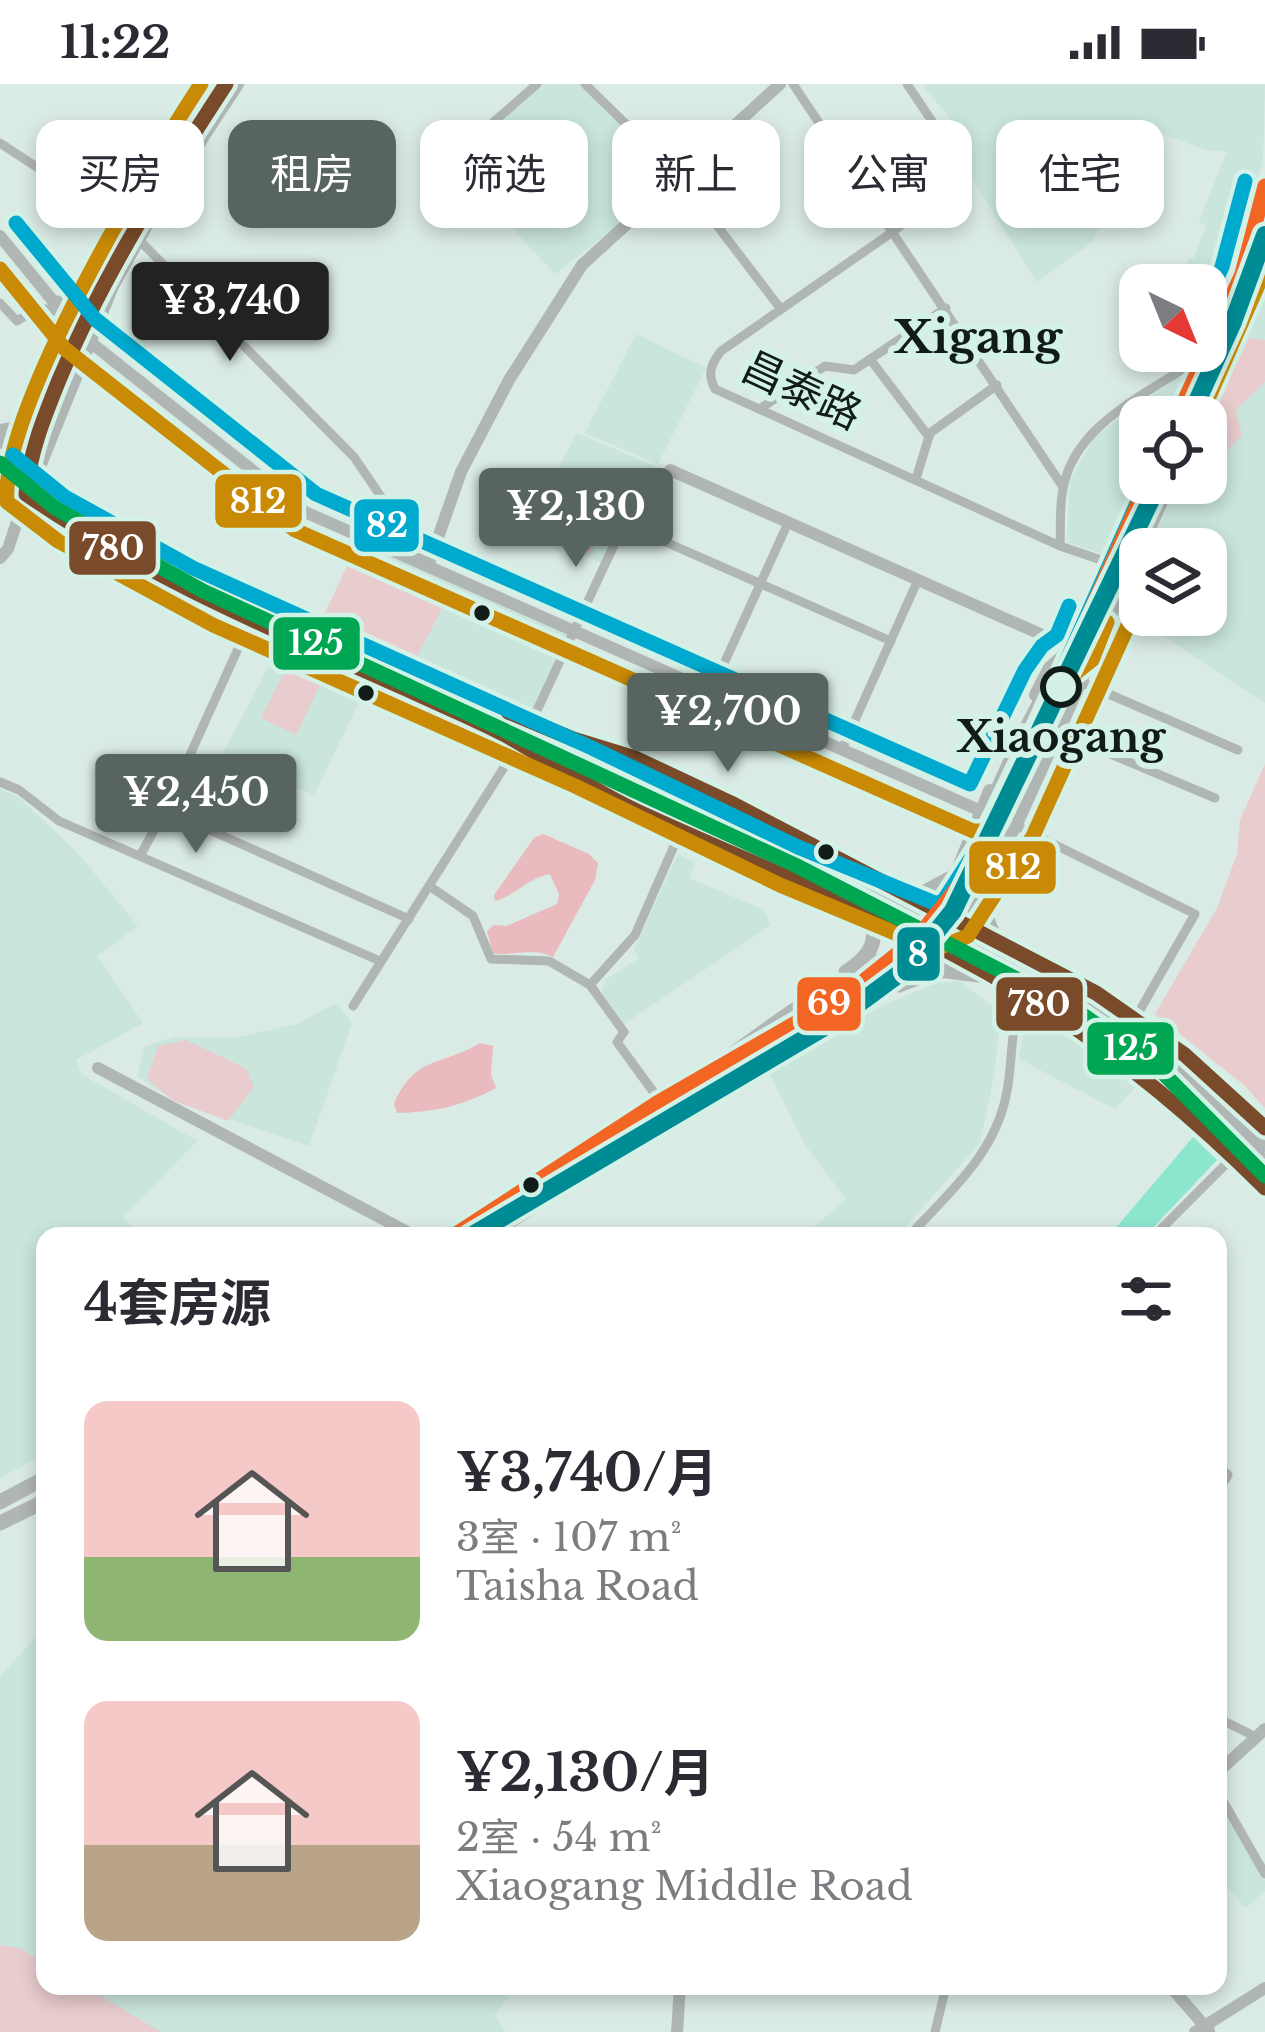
<!DOCTYPE html>
<html lang="zh">
<meta charset="utf-8">
<style>
body{margin:0;font-family:"Libre Baskerville","Noto Sans SC",serif;background:#f2f2f3;color:#2b2b33;height:100vh;display:flex;flex-direction:column;font-size:45px;white-space:nowrap}
*{box-sizing:border-box;margin:0}
p{font-size:39px;color:#7c7c81}
.icon{flex:none;width:66px;height:66px;fill:none;stroke:currentColor;stroke-width:2;stroke-linecap:round;stroke-linejoin:round}
.map{position:relative;flex:1;overflow:hidden}
.sheet{position:absolute;left:36px;top:1143px;width:1191px;height:768px;display:flex;flex-direction:column;background:#fff;border-radius:24px;box-shadow:0 6px 18px #0003}
.sheet>*{flex:none}
.guide{position:absolute;left:36px;top:36px;width:1194px;height:108px;display:flex;gap:24px}
.needle{width:78px;rotate:137deg}
.buttons{position:absolute;left:1119px;top:180px;display:grid;gap:24px}
.buttons a{display:grid;place-items:center;width:108px;height:108px;border-radius:24px;background:#fff;box-shadow:0 6px 18px #0003;font-size:60px}
.price{position:absolute;translate:-50% -102px;padding:0 27px;border-radius:12px;background:#576460;color:#fff;font-size:39px;line-height:78px;filter:drop-shadow(0 3px 6px #0008)}
.price::after{content:'';position:absolute;left:50%;top:72px;width:36px;height:27px;margin-left:-18px;background:inherit;clip-path:polygon(0 0,100% 0,50% 100%)}
.price.selected{background:#222;color:#fff}
ul{padding:0;list-style:none}
li{display:flex;align-items:center;gap:36px;height:300px;padding:0 48px}
li span{display:grid;place-items:center;flex:none;width:336px;height:240px;border-radius:24px;color:#555}
li>.icon{margin-inline-start:auto}
span .icon{width:144px;height:144px;fill:#fffc;stroke-width:1}
li b{font-size:51px}
h2{display:flex;justify-content:space-between;align-items:center;height:144px;padding:0 48px;font-size:51px}
.tag{padding:0 42px;border-radius:24px;background:#fff;box-shadow:0 6px 18px #0003;font-size:42px;line-height:108px}
.tag.selected{background:#576460;color:#fff}
.status{display:flex;justify-content:space-between;align-items:center;height:84px;padding:0 60px;background:#fff;direction:ltr}
.status svg{height:33px;fill:currentColor}
.map>svg:first-child{display:block}
.built{fill:#c9e5dc}
.green{fill:#e8ccce}
.forest{fill:#e9babe}
.water{fill:#8ce6ce}
.lines{fill:none;stroke-linecap:round;stroke-linejoin:round}
.minor{stroke:#b0b6b4;stroke-width:9}
.tertiary{stroke:#b0b6b4;stroke-width:12}
.secondary{stroke:#b0b6b4;stroke-width:14}
.primary{stroke:#b0b6b4;stroke-width:15}
.trunk{stroke:#b0b6b4;stroke-width:16}
.bus-1-casing{stroke:#d3f1e7;stroke-width:24}
.bus-2-casing{stroke:#d3f1e7;stroke-width:24}
.bus-3-casing{stroke:#d3f1e7;stroke-width:24}
.bus-4-casing{stroke:#d3f1e7;stroke-width:24}
.bus-5-casing{stroke:#d3f1e7;stroke-width:24}
.bus-1{stroke:#7a4b2a;stroke-width:15}
.bus-2{stroke:#c98a05;stroke-width:15}
.bus-3{stroke:#00a9ce;stroke-width:15}
.bus-4{stroke:#00a651;stroke-width:15}
.bus-5{stroke:#f26522;stroke-width:15}
.metro-1-casing{stroke:#d3f1e7;stroke-width:27}
.metro-1{stroke:#008c95;stroke-width:18}
.bus-dot{fill:#111c18;stroke:#d3f1e7;stroke-width:4.5}
.stop-dot{fill:#d3f1e7;stroke:#111c18;stroke-width:6}
.labels{text-anchor:middle;stroke-width:12;stroke-linejoin:round;paint-order:stroke}
.street-label{font-size:42px;fill:#111c18;stroke:#d3f1e7}
.stop-label{font-size:42px;font-weight:bold;fill:#111c18;stroke:#d3f1e7}
.neighbourhood-label{font-size:45px;font-weight:bold;fill:#111c18;stroke:#d3f1e7}
.line-badge{stroke:#d3f1e7;stroke-width:4.5}
.badge-label{font-size:33px;text-anchor:middle;font-weight:bold;fill:#fff}
</style>
<div class="status"><b>11:22</b><svg viewBox="0 0 49 12"><path d="M0 12V9h3v3zM5 12V6h3v6zM10 12V3h3v9zM15 12V0h3v12zM26 1h20v11H26zM47 4h2v5h-2z"/></svg></div>
<div class="map">
<svg width="1265" height="1948" viewBox="0 0 1265 1948">
<rect width="100%" height="100%" fill="#daeae5"/>
<g class="built">
<polygon points="537,0 585,0 680,93 555,190 449,77"/>
<polygon points="929,0 1265,0 1263,75 1242,156 1206,249 1206,201 1178,201 1189,174 1200,177 1194,173 1206,142 1199,138 1227,67 1210,67 1150,46 1093,157 1037,198 941,45 950,34 924,4"/>
<polygon points="1265,215 1265,619 1154,546 1116,531 1140,481 1140,531 1206,531 1206,465 1148,465 1179,399 1206,399 1206,344"/>
<polygon points="636,250 706,284 658,380 585,349"/>
<polygon points="1178,293 1190,298 1174,333 1140,333 1140,399 1110,472 1067,458 1070,397 1094,353"/>
<polygon points="577,349 664,386 641,441 623,436 601,479 527,444"/>
<polygon points="362,452 572,545 535,629 324,531"/>
<polygon points="280,561 368,599 314,711 221,673"/>
<polygon points="0,705 18,713 75,766 138,842 97,872 143,939 76,976 83,991 197,1057 123,1133 138,1152 45,1152 45,1370 0,1394"/>
<polygon points="678,770 695,779 689,794 764,826 771,841 624,940 602,908 605,896 638,875 634,865"/>
<polygon points="960,897 1001,929 994,992 980,1059 897,1152 813,1152 809,1147 846,1115 804,1059 768,986 882,922 936,899"/>
<polygon points="337,919 352,939 309,1062 180,1019 137,993 145,962 176,953 233,954 297,940"/>
<polygon points="1028,919 1143,995 1115,1025 1019,975"/>
<polygon points="45,1542 45,1902 515,1902 495,1932 506,1948 0,1948 0,1593"/>
<polygon points="1218,1717 1265,1796 1265,1807 1245,1824 1218,1791"/>
</g>
<g class="green">
<polygon points="1249,254 1265,256 1265,298 1236,326 1242,352 1224,369 1220,363 1212,370 1206,367 1206,344"/>
<polygon points="553,398 611,426 589,470 532,443"/>
<polygon points="351,474 446,517 416,574 324,531"/>
<polygon points="290,576 324,593 296,651 261,634"/>
<polygon points="1265,680 1265,1024 1244,1001 1155,930 1217,824 1237,770 1240,736"/>
<polygon points="186,956 247,985 254,1003 228,1037 172,1016 147,995 158,962"/>
<polygon points="0,1861 19,1864 45,1879 45,1902 84,1902 161,1948 0,1948"/>
</g>
<g class="forest">
<path d="M543,750L589,770L598,779L595,796L553,873C532,862 514,873 493,869L487,847L494,841L506,842L557,820L559,810L550,790C528,794 516,811 495,817L494,811L534,754Z"/>
<path d="M480,959L493,962L491,991L496,1004C463,1022 434,1028 397,1029L394,1020C415,971 440,983 480,959Z"/>
</g>
<polygon class="water" points="1193,1053 1217,1076 1145,1152 1109,1152"/>
<g class="lines">
<g class="minor">
<polyline points="585,0 680,93 780,224"/>
<polyline points="793,0 1063,403"/>
<path d="M907,0L966,88L894,147L721,267C711,280 707,289 715,305L1060,462L1110,479"/>
<polyline points="0,59 133,146"/>
<polyline points="449,77 537,0"/>
<polyline points="138,155 354,373 428,482"/>
<polyline points="0,219 17,237 40,223 61,231"/>
<polyline points="870,275 929,353"/>
<polyline points="761,324 825,282 854,286 946,224"/>
<polyline points="916,395 930,349 997,301"/>
<path d="M1060,462C1061,443 1059,423 1063,405C1074,341 1145,311 1194,278L1201,280"/>
<polyline points="251,536 165,726 409,835"/>
<polyline points="1081,598 1238,666"/>
<polyline points="712,606 787,441"/>
<polyline points="532,637 621,446 629,442 891,557"/>
<polyline points="1058,648 1215,714"/>
<polyline points="843,663 917,498"/>
<polyline points="0,698 19,706 59,737 380,877"/>
<polyline points="1015,741 1195,830 1136,933"/>
<polyline points="140,772 165,726"/>
<polyline points="431,803 473,832 491,875 549,877 590,901"/>
<polyline points="353,922 520,658"/>
<polyline points="660,1017 617,958 624,948 590,901 635,851 681,746"/>
<path d="M909,1152C948,1110 994,1071 1006,1012C1014,975 1008,948 1024,910"/>
<polyline points="1154,1152 1235,1071"/>
<polyline points="1218,1381 1228,1391 1218,1407"/>
<polyline points="1218,1634 1256,1653"/>
<polyline points="1218,1708 1265,1790"/>
<polyline points="935,1948 946,1902"/>
</g>
<g class="tertiary">
<polyline points="0,152 80,250 305,428 990,731"/>
<polyline points="53,218 77,216 106,197"/>
<polyline points="670,386 1074,565"/>
<polyline points="0,474 8,465 26,410"/>
<polyline points="428,482 461,388 509,296 582,181 780,0"/>
<polyline points="532,663 579,698 763,785 814,805"/>
<polyline points="617,668 741,724"/>
<polyline points="98,984 415,1152"/>
<polyline points="1218,1688 1265,1645"/>
<polyline points="1170,1902 1209,1947"/>
<polyline points="677,1948 680,1902"/>
<polyline points="1195,1948 1265,1904"/>
</g>
<g class="secondary">
<polyline points="0,347 28,342 44,329"/>
<polyline points="26,387 62,288 92,225"/>
<polyline points="34,395 112,202 154,127 237,0"/>
<polyline points="1036,611 1050,584 1065,571"/>
<polyline points="899,808 924,808 950,794"/>
<polyline points="928,831 958,786 990,707"/>
</g>
<g class="primary">
<polyline points="1177,333 1242,190 1265,102"/>
<polyline points="1201,333 1248,235 1265,186"/>
<polyline points="0,354 34,386 81,420 221,498 348,559 582,660"/>
<polyline points="4,391 61,435"/>
<polyline points="1071,572 1147,399"/>
<path d="M799,790C849,829 915,850 971,880C1083,939 1179,1012 1265,1104"/>
<path d="M990,795C980,819 984,834 997,857"/>
<polyline points="875,796 1136,933 1215,994 1265,1044"/>
<path d="M846,888C871,872 882,855 866,827"/>
<polyline points="899,901 939,886 979,891"/>
<path d="M752,964C803,937 858,910 900,871C981,798 1021,692 1061,594"/>
<polyline points="453,1152 721,981"/>
<polyline points="487,1152 654,1044 880,909 935,862 960,830 1015,741 1169,399"/>
<polyline points="0,1418 45,1394"/>
<polyline points="0,1439 45,1417"/>
</g>
<g class="trunk">
<polyline points="0,379 71,434 228,520 623,699 983,874 1086,932 1143,970 1200,1016 1265,1080"/>
<polyline points="573,655 810,765 921,831"/>
<path d="M983,862C1030,886 1079,909 1123,938C1175,973 1222,1016 1265,1060"/>
<path d="M994,868C976,847 968,818 970,790C973,749 1046,597 1074,565"/>
<path d="M713,985C774,942 877,857 953,860"/>
</g>
<defs>
<g id="bus-1">
<path d="M226,0C164,95 103,191 59,296C44,333 29,370 26,410C143,491 276,547 406,605C438,620 473,634 505,651C550,676 591,706 639,728C743,776 851,817 953,870C1070,931 1172,1011 1265,1104"/>
<polyline points="508,628 573,655 635,674 731,719 1096,909 1185,971 1265,1044"/>
</g>
<g id="bus-2">
<path d="M201,0C148,81 0,326 7,418L58,457L213,541L575,702L780,801L919,859L943,862L968,852L1033,752L1140,515"/>
<polyline points="0,185 65,265 295,446 973,747 987,747 998,738 1061,608 1072,592 1092,576 1107,538"/>
<polyline points="1200,333 1265,185"/>
</g>
<g id="bus-3">
<polyline points="16,139 95,235 316,410 970,700 1025,586 1042,562 1057,551 1069,522"/>
<polyline points="1206,218 1222,183 1245,97"/>
<polyline points="13,371 65,413 193,484 592,664 798,763 937,820 944,816 982,757 1039,639 1146,399"/>
</g>
<polyline id="bus-4" points="0,379 55,424 203,507 795,781 1073,924 1157,983 1265,1092"/>
<g id="bus-5">
<polyline points="1177,333 1242,190 1265,102"/>
<polyline points="453,1152 657,1019 851,907 918,853 961,799 999,735 1147,399"/>
</g>
</defs>
<use href="#bus-1" class="bus-1-casing"/>
<use href="#bus-2" class="bus-2-casing"/>
<use href="#bus-3" class="bus-3-casing"/>
<use href="#bus-4" class="bus-4-casing"/>
<use href="#bus-5" class="bus-5-casing"/>
<use href="#bus-1" class="bus-1"/>
<use href="#bus-2" class="bus-2"/>
<use href="#bus-3" class="bus-3"/>
<use href="#bus-4" class="bus-4"/>
<use href="#bus-5" class="bus-5"/>
<defs>
<g id="metro-1">
<polyline points="1190,333 1233,238 1265,151"/>
<polyline points="471,1152 838,935 907,884 953,827 1159,399"/>
</g>
</defs>
<use href="#metro-1" class="metro-1-casing"/>
<use href="#metro-1" class="metro-1"/>
</g>
<g class="bus-dot">
<circle cx="482" cy="529" r="10"/>
<circle cx="366" cy="609" r="10"/>
<circle cx="826" cy="768" r="10"/>
<circle cx="531" cy="1101" r="10"/>
</g>
<circle class="stop-dot" cx="1061" cy="603" r="18"/>
<g class="labels">
<g class="street-label">
<text transform="translate(802 306) rotate(25)" y="15">昌泰路</text>
</g>
<g class="stop-label">
<text x="1061" y="668">Xiaogang</text>
</g>
<g class="neighbourhood-label">
<text x="978" y="269">Xigang</text>
</g>
</g>
<g class="line-badge">
<rect x="213" y="388" width="91" height="58" rx="12" fill="#c98a05"/>
<rect x="352" y="413" width="69" height="57" rx="12" fill="#00a9ce"/>
<rect x="67" y="435" width="91" height="58" rx="12" fill="#7a4b2a"/>
<rect x="271" y="531" width="91" height="57" rx="12" fill="#00a651"/>
<rect x="967" y="755" width="91" height="57" rx="12" fill="#c98a05"/>
<rect x="895" y="841" width="47" height="58" rx="12" fill="#008c95"/>
<rect x="795" y="891" width="68" height="58" rx="12" fill="#f26522"/>
<rect x="994" y="891" width="91" height="58" rx="12" fill="#7a4b2a"/>
<rect x="1085" y="936" width="91" height="57" rx="12" fill="#00a651"/>
</g>
<g class="badge-label">
<text x="258" y="429">812</text>
<text x="387" y="453">82</text>
<text x="113" y="476">780</text>
<text x="316" y="571">125</text>
<text x="1013" y="795">812</text>
<text x="918" y="882">8</text>
<text x="829" y="931">69</text>
<text x="1039" y="932">780</text>
<text x="1131" y="976">125</text>
</g>
</svg>
<div class="buttons">
<a><svg class="needle" viewBox="-14 -14 28 28"><path d="M0-13l5 13h-10z" fill="#e53935"/><path d="M0 13l5-13h-10z" fill="#7c7c81"/></svg></a>
<a><svg class="icon" aria-label="locate" viewBox="0 0 24 24"><circle cx="12" cy="12" r="6"/><path d="M12 2v4M12 18v4M2 12h4M18 12h4"/></svg></a>
<a><svg class="icon" aria-label="layers" viewBox="0 0 24 24"><path d="M12 4l9 5-9 5-9-5zM3 14l9 5 9-5"/></svg></a>
</div>
<b class="price selected" style="left:230px;top:280px">¥3,740</b>
<b class="price" style="left:576px;top:486px">¥2,130</b>
<b class="price" style="left:728px;top:691px">¥2,700</b>
<b class="price" style="left:196px;top:772px">¥2,450</b>
<div class="guide">
<a class="tag">买房</a>
<a class="tag selected">租房</a>
<a class="tag">筛选</a>
<a class="tag">新上</a>
<a class="tag">公寓</a>
<a class="tag">住宅</a>
</div>
<section class="sheet">
<h2>4套房源<svg class="icon" aria-label="filters" viewBox="0 0 24 24"><path d="M4 7h16M4 17h16"/><circle cx="9" cy="7" r="2"/><circle cx="15" cy="17" r="2"/></svg></h2>
<ul>
<li><span style="background:linear-gradient(#f6c9c9 65%,#8fb573 0)"><svg class="icon" aria-label="home" viewBox="0 0 24 24"><path d="M3 11l9-7 9 7M6 9v11h12V9"/></svg></span><div><b>¥3,740/月</b><p>3室 · 107 m²</p><p>Taisha Road</p></div></li>
<li><span style="background:linear-gradient(#f6c9c9 60%,#b9a48a 0)"><svg class="icon" aria-label="home" viewBox="0 0 24 24"><path d="M3 11l9-7 9 7M6 9v11h12V9"/></svg></span><div><b>¥2,130/月</b><p>2室 · 54 m²</p><p>Xiaogang Middle Road</p></div></li>
</ul>
</section>
</div>
